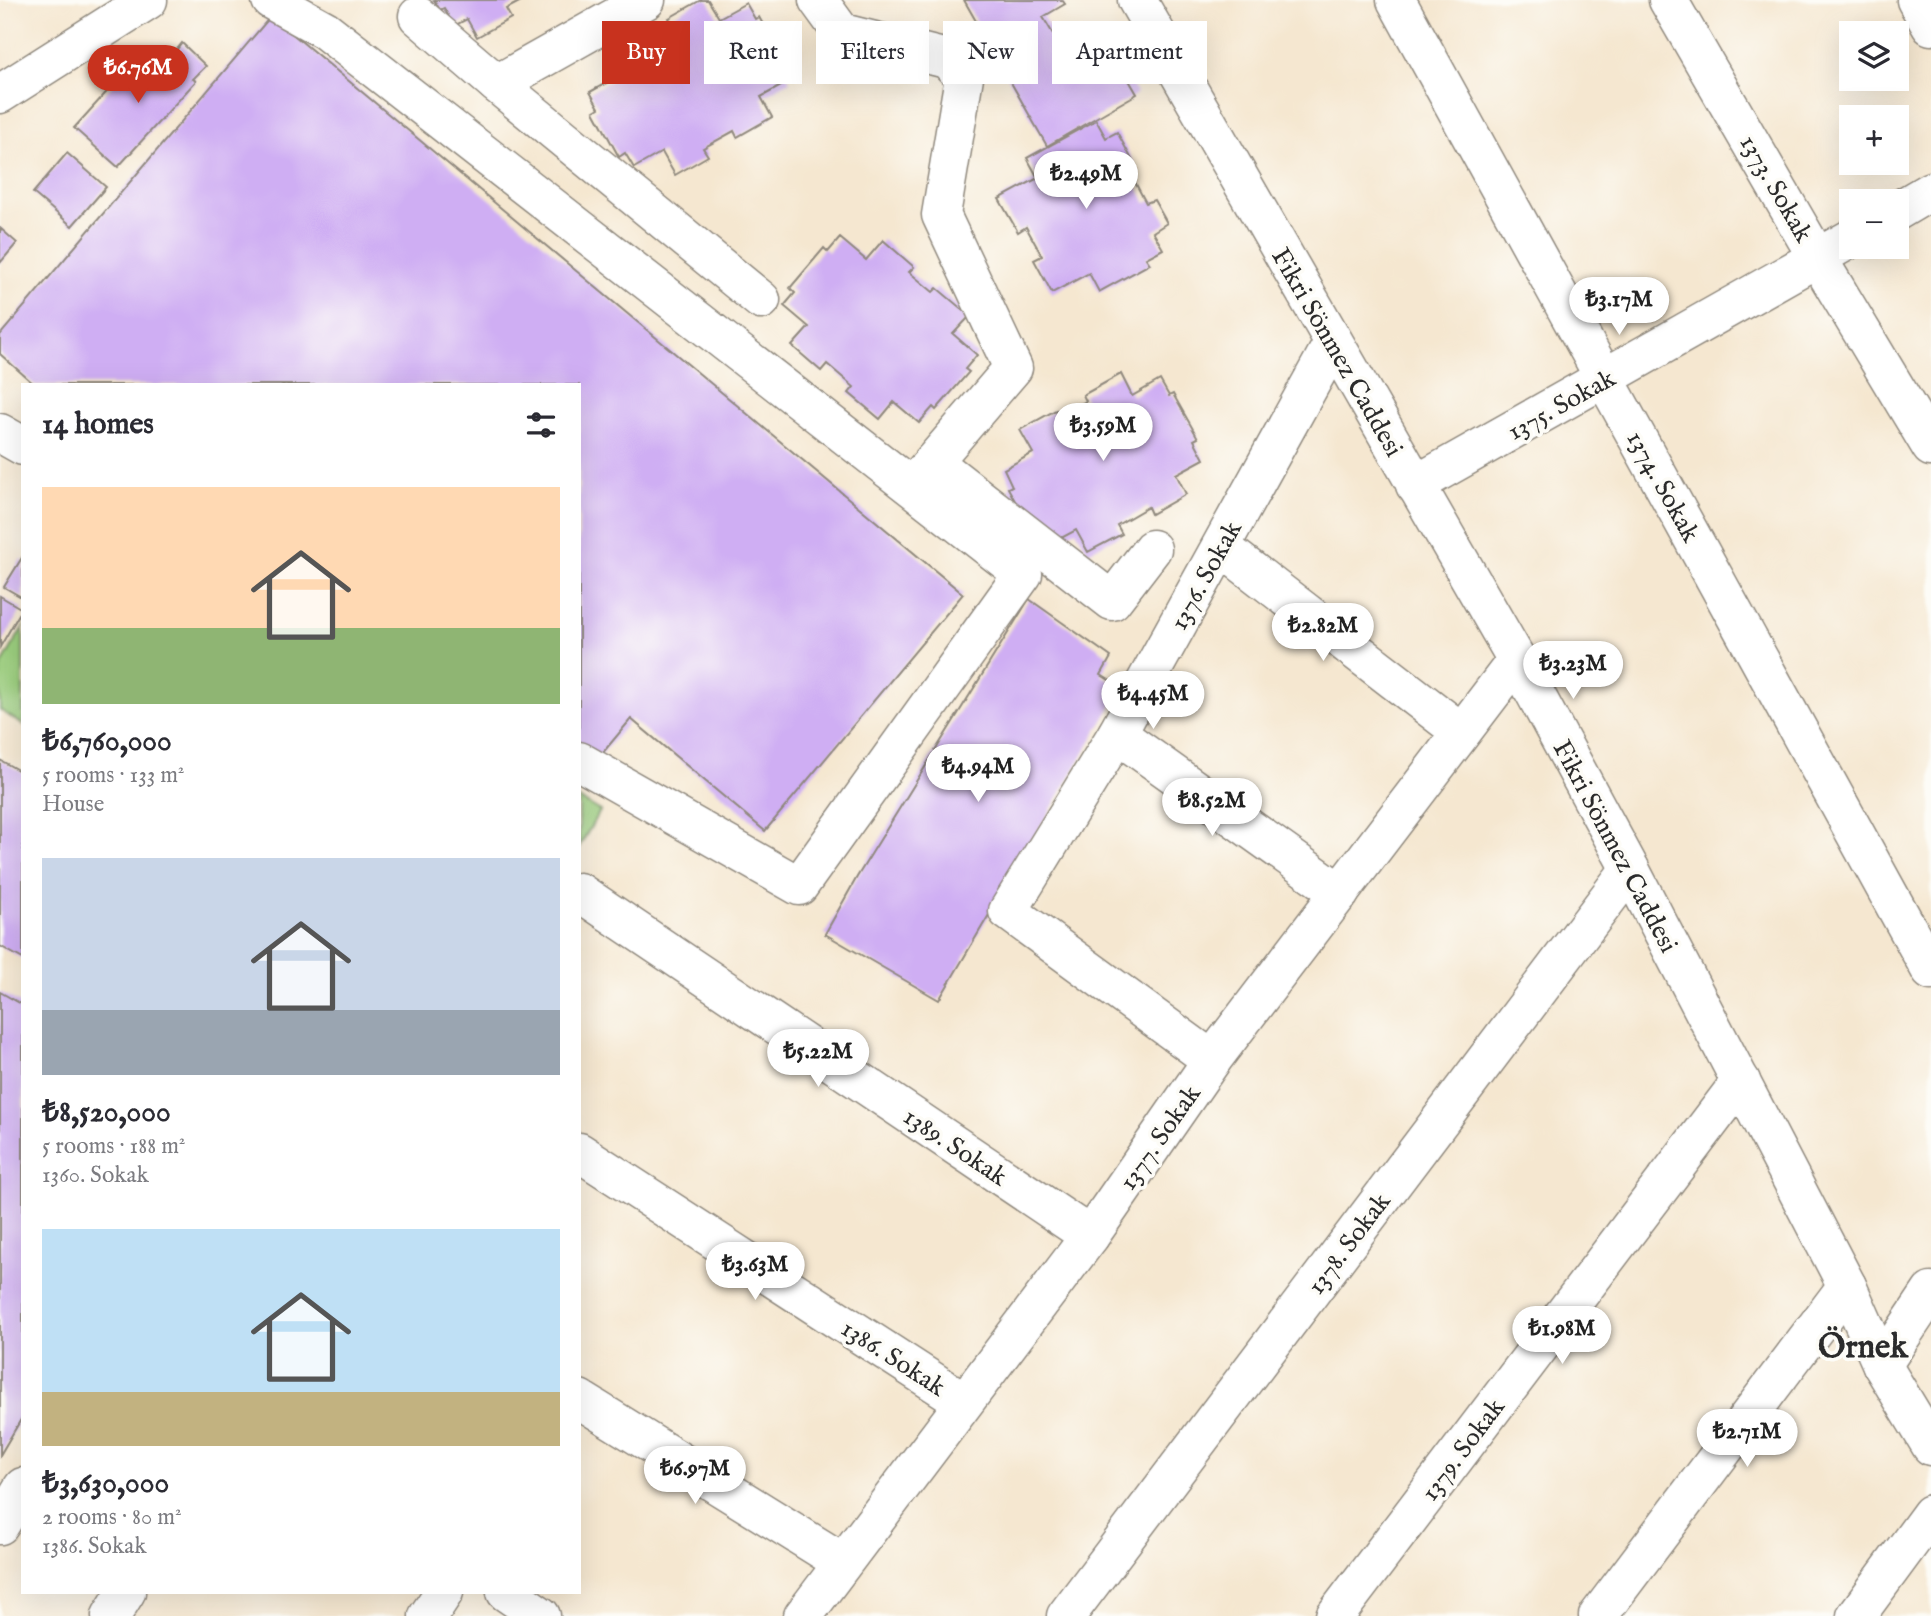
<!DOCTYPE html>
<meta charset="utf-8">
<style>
body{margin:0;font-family:"IM FELL English",serif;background:#f2f2f3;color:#2b2b33;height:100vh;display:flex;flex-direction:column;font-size:26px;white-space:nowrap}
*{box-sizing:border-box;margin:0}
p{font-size:23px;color:#7c7c81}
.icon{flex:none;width:38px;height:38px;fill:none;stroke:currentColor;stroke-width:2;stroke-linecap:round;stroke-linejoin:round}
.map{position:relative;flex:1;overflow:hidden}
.details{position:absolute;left:21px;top:383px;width:560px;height:1211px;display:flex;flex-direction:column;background:#fff;border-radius:0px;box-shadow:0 7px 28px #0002}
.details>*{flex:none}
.top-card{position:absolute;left:602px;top:21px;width:665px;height:63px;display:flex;gap:14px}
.fabs{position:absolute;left:1839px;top:21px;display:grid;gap:14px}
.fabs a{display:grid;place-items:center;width:70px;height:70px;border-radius:0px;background:#fff;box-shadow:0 7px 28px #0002;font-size:35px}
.price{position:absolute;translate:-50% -60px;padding:0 16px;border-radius:24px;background:#fff;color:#222;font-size:23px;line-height:46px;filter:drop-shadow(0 2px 4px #0008)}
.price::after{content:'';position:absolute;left:50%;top:42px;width:21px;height:16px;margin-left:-10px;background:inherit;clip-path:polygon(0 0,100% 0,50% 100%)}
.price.selected{background:#c8321e;color:#fff}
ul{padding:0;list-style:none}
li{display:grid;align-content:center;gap:14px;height:371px;padding:0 21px}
li span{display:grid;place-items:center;height:217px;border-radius:0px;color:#555}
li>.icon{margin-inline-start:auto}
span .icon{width:126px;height:126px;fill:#fffc;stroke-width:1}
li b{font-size:30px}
h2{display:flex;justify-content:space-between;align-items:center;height:84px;padding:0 21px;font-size:30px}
.tag{padding:0 24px;border-radius:0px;background:#fff;box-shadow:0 7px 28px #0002;font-size:24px;line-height:63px}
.tag.selected{background:#c8321e;color:#fff}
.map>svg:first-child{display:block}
.green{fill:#9bce7e;stroke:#637c54;stroke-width:2}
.building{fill:#cfaef3}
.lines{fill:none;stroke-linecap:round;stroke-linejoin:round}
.minor-casing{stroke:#90897e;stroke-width:41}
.minor{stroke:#fff;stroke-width:38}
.labels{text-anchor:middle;stroke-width:7;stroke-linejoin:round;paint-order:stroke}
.street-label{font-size:26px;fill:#2b2b2b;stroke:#fdfcf7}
.district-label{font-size:33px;font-weight:bold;fill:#2b2b2b;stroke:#fdfcf7}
</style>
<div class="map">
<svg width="1931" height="1616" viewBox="0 0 1931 1616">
<rect width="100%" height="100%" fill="#fdfcf7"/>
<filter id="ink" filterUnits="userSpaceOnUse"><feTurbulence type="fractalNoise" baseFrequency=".0143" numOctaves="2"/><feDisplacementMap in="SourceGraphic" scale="14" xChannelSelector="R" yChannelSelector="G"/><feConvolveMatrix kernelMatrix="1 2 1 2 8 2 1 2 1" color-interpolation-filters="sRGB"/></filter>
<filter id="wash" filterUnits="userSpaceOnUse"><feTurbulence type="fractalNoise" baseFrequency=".00686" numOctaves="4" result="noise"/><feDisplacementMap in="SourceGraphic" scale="28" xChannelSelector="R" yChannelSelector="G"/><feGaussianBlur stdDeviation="1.57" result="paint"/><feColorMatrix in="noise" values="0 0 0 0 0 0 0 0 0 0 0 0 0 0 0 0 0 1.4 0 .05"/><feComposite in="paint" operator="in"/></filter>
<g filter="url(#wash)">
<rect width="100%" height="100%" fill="#f5e7d0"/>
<g class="green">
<polygon points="23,627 23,725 0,710 0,668"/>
<polygon points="579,799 600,811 579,847"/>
</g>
<g id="blocks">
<g class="building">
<polygon points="434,0 523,0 506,9 511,18 477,37 467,19 454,26 444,8 440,10"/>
<polygon points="701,0 708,0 719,18 746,3 755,19 759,17 783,61 780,63 790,81 761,97 772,117 737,137 734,131 703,148 708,156 675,175 662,152 634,168 625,153 619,157 594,111 599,108 590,92 619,76 606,52 642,33 645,39 672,23 669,18"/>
<polygon points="964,0 1062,0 1065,4 1043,17 1062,49 1082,37 1105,78 1122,68 1137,94 1047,146"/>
<polygon points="271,16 963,594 765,831 631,719 595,762 579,748 579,385 35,385 0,354 0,335"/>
<polygon points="182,43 206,66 193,79 196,81 118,167 74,128 132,64 148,78 168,56 170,58"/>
<polygon points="1096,120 1106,138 1117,132 1135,165 1128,169 1146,203 1154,200 1167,223 1153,232 1163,249 1146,258 1150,264 1099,292 1089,273 1052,293 1034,260 1042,256 1026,227 1018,232 999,199 1038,178 1027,158"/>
<polygon points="67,153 106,187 72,226 33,193"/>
<polygon points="0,228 17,243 0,263"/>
<polygon points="840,238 866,260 883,240 914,267 909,272 933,292 937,288 970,316 953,334 977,355 965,369 969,372 936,410 933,407 919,423 894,402 880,419 849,393 854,387 827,364 821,371 792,346 809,327 784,306 795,293 790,288 824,248 828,252"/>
<polygon points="1121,374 1132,396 1160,380 1169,396 1173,394 1198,438 1194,440 1204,459 1176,474 1186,494 1151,514 1148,507 1117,525 1122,534 1088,552 1076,530 1048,545 1033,534 1008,488 1012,486 1004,469 1033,453 1020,430 1056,410 1059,416 1086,401 1083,395"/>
<polygon points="23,556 23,598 4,587"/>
<polygon points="0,596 22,609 0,647"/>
<polygon points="1029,599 1111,657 1101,675 1122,688 939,1000 825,934 857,877"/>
<polygon points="0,760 23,773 23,959 0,946"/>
<polygon points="0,992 23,1005 23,1416 0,1455"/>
</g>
</g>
</g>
<g filter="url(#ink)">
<use href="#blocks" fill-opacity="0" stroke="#90897e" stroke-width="2"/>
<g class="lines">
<defs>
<g id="minor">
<polyline points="271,0 325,30 1023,574 799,886 579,761"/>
<polyline points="818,0 842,33 947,59 964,77 941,215 1013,368 912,486"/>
<polyline points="1137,0 1517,660 1630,869 1847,1286 1882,1365 1931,1446"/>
<polyline points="1396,0 1931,971"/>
<polyline points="1668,0 1818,259 1931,447"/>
<polyline points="1916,0 1931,26"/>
<polyline points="418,16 497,84 646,0"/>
<polyline points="497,84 761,300"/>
<polyline points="0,94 148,0"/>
<polyline points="1897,211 1931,191"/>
<polyline points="0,433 23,446"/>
<polyline points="933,462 1112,601 1152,549"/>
<polyline points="1415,485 1852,238"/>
<polyline points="1221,547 1461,732"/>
<polyline points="1117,734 1340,893"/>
<polyline points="579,892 1090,1236"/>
<polyline points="1212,1060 1008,911 1117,734 1333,343"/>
<polyline points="579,1152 963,1401"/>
<polyline points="1882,1365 1931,1292"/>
<polyline points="579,1399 842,1562"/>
<polyline points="0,1525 23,1487"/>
<polyline points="506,1592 541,1616"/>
<polyline points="111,1616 126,1592"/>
<polyline points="428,1616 444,1592"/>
<polyline points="803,1616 1090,1236 1212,1060 1517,660"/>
<polyline points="1066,1616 1630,869"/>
<polyline points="1335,1616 1741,1081"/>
<polyline points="1598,1616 1847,1286"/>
<polyline points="1856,1616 1931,1514"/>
</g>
</defs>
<use href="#minor" class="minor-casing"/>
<use href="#minor" class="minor"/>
</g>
</g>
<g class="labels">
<g class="street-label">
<text transform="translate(1777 188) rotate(60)" y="9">1373. Sokak</text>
<text transform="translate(1338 352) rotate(60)" y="9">Fikri Sönmez Caddesi</text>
<text transform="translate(1561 404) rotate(-29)" y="9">1375. Sokak</text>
<text transform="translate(1664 486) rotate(61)" y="9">1374. Sokak</text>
<text transform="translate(1205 575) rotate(-61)" y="9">1376. Sokak</text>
<text transform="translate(1616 846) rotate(62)" y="9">Fikri Sönmez Caddesi</text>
<text transform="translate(1159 1137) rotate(-55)" y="9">1377. Sokak</text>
<text transform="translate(956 1146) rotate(34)" y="9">1389. Sokak</text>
<text transform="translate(1348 1243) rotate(-53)" y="9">1378. Sokak</text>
<text transform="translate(894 1357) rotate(33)" y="9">1386. Sokak</text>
<text transform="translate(1462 1449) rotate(-53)" y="9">1379. Sokak</text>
</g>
<g class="district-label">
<text x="1863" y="1357">Örnek</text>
</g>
</g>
</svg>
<div class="fabs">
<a><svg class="icon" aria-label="layers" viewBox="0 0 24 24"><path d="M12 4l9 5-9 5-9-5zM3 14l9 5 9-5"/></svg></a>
<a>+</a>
<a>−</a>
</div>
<b class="price selected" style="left:138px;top:105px">₺6.76M</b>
<b class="price" style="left:1086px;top:211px">₺2.49M</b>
<b class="price" style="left:1619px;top:337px">₺3.17M</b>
<b class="price" style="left:1103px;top:463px">₺3.59M</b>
<b class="price" style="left:1323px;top:663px">₺2.82M</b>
<b class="price" style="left:1573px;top:701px">₺3.23M</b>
<b class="price" style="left:1153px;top:731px">₺4.45M</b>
<b class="price" style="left:978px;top:804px">₺4.94M</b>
<b class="price" style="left:1212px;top:838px">₺8.52M</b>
<b class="price" style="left:818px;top:1089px">₺5.22M</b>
<b class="price" style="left:755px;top:1302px">₺3.63M</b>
<b class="price" style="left:1562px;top:1366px">₺1.98M</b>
<b class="price" style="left:1747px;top:1469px">₺2.71M</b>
<b class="price" style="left:695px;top:1506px">₺6.97M</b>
<div class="top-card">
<a class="tag selected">Buy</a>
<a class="tag">Rent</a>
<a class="tag">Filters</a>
<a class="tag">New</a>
<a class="tag">Apartment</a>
</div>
<section class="details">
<h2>14 homes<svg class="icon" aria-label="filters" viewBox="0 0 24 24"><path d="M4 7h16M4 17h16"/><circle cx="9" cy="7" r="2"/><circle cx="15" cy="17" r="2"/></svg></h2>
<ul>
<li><span style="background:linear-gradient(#ffd9b3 65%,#8fb573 0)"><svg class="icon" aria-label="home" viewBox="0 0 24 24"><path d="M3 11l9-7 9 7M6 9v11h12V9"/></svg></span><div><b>₺6,760,000</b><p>5 rooms · 133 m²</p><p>House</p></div></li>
<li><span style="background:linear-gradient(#c9d6e8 70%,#9aa5b1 0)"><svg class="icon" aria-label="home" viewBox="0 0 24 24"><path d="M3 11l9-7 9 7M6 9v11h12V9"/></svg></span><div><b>₺8,520,000</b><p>5 rooms · 188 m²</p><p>1360. Sokak</p></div></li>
<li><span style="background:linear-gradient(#bfe0f5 75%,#c2b280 0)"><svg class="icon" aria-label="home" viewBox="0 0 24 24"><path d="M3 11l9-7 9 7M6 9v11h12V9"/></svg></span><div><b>₺3,630,000</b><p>2 rooms · 80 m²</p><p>1386. Sokak</p></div></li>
</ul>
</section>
</div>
